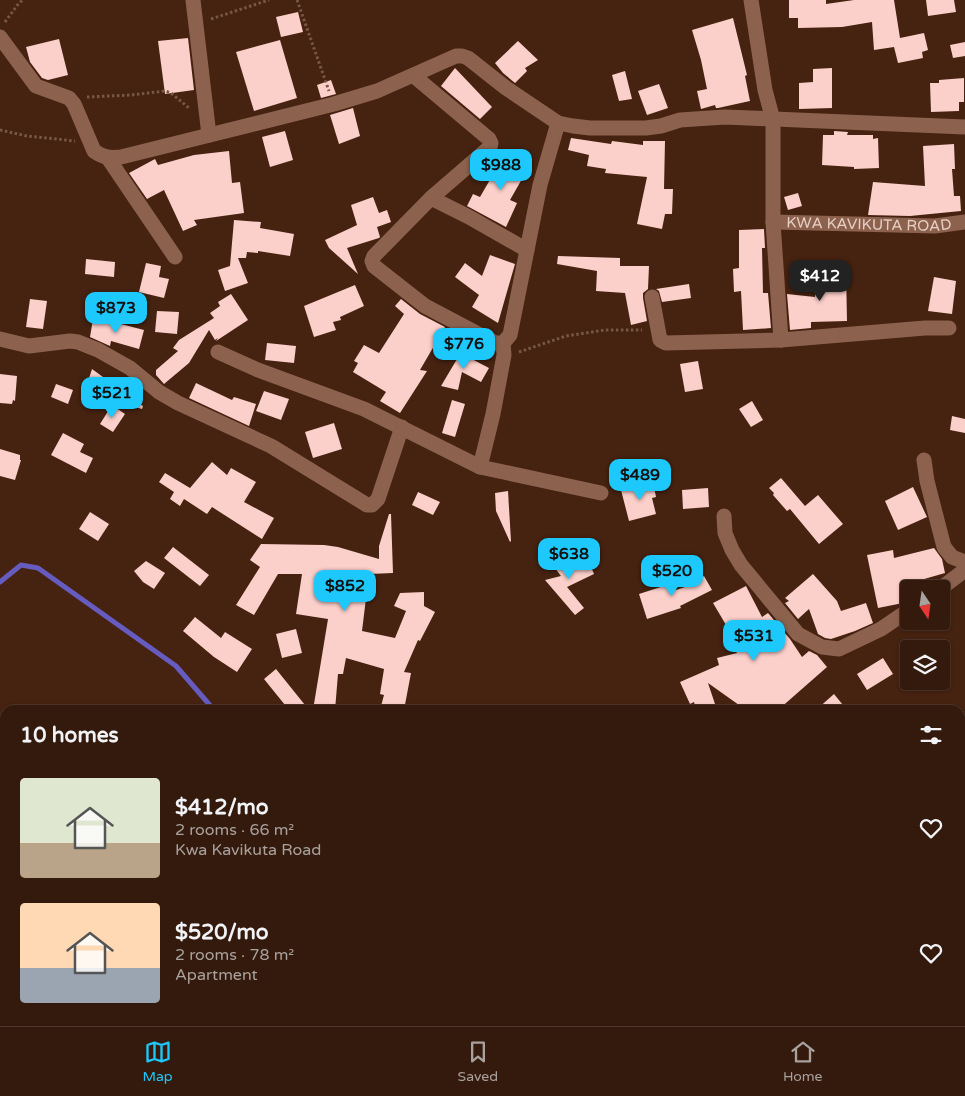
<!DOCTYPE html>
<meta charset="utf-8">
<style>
body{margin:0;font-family:"Varela Round",sans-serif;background:#3c2315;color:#f1f3f6;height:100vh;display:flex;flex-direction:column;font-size:19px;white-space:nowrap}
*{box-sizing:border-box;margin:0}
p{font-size:16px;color:#a9a19d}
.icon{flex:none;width:28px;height:28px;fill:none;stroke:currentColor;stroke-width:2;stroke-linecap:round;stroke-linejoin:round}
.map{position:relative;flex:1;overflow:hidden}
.drawer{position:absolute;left:0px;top:705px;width:965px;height:321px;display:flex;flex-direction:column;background:#341a0c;border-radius:15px 15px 0 0;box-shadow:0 1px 4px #0004,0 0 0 1px #4e382d}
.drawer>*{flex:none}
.needle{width:32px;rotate:167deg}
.buttons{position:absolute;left:900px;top:580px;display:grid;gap:10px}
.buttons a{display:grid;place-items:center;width:50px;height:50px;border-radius:5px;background:#341a0c;box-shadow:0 1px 4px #0004,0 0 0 1px #4e382d;font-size:25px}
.price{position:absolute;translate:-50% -42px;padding:0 11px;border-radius:10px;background:#1dc9fc;color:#111;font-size:16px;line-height:32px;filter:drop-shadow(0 1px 2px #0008)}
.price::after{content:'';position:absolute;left:50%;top:30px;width:15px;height:11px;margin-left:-8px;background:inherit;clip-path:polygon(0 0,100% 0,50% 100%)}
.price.active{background:#222;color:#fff}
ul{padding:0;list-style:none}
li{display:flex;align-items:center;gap:15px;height:125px;padding:0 20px}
li span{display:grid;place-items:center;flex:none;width:140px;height:100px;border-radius:5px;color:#555}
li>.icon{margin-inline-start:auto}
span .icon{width:60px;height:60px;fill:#fffc;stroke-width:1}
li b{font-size:21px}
h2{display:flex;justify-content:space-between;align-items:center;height:60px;padding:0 20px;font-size:21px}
.dock{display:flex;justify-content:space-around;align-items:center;height:70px;border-top:1px solid #4e382d;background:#341a0c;font-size:14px;color:#a9a19d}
.dock a{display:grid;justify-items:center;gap:2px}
.dock .active{color:#1dc9fc}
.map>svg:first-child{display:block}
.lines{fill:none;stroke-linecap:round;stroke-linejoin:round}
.stream{stroke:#665bbf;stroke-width:5}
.building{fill:#fbcfca}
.path{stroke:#775747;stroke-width:3;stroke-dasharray:2.5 2.5;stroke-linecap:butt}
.minor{stroke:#8c624f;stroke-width:15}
.labels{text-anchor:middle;stroke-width:5;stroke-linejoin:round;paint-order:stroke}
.street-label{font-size:15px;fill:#e7cfc4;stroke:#462210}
</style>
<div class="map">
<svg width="965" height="1026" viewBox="0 0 965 1026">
<rect width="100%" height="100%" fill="#462210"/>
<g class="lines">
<g class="stream">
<polyline points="0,582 21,565 38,568 176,666 214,710"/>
<polyline points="960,814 965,812"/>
</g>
</g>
<g class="building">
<polygon points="789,0 826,0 826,4 854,0 894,0 900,38 924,33 928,50 922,52 923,58 898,63 894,47 874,50 872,22 842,27 798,28 798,18 789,18"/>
<polygon points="926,0 954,0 956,12 928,16"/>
<polygon points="298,12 303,32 281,37 276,17"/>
<polygon points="733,18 747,75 745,76 750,101 718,108 716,108 715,105 701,109 697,91 707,89 701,60 692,30"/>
<polygon points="188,38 194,90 165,94 158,41"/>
<polygon points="59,39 68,75 48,80 42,78 30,62 26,47"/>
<polygon points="280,40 297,98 254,111 236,52"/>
<polygon points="518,41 538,60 525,68 527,71 515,83 503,73 495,63"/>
<polygon points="965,42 965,56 953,58 950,45"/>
<polygon points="455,68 492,107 480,119 441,86"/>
<polygon points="832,68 832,108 799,109 799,83 813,82 813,69"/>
<polygon points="625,71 632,99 619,101 612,75"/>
<polygon points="964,78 964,102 959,102 959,111 931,112 930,83 939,83 939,80"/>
<polygon points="331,80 336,94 321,98 317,85"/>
<polygon points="659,84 668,108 647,115 638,91"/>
<polygon points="353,108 360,136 339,144 330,115"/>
<polygon points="285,131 293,160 270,167 262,137"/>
<polygon points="834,131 848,132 847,135 873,135 873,139 878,138 879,168 854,169 854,167 822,165 823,135 834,135"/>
<polygon points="571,138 611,144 612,141 643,145 643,141 665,141 664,189 673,189 672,214 665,214 662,229 637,224 647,177 605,173 606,169 587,166 589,155 568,150"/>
<polygon points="954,144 955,169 952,169 954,196 960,196 961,211 910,216 868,215 873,182 925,186 923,146"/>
<polygon points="229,151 232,183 240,182 244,213 194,220 197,225 183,231 164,190 147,199 129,173 155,159 158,165 194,155"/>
<polygon points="508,152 530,165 510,200 517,203 506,227 467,206 473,194 480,197 495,171 496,171"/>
<polygon points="798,193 802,206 788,210 784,197"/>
<polygon points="373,197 379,213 387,210 391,222 377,227 380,237 379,238 347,248 358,274 329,248 325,240 357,225 351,205"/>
<polygon points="234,220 261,222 260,228 294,234 290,256 258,251 258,253 247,252 246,258 238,258 248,283 225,291 218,270 230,266"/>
<polygon points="764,229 765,248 762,248 763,293 768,293 771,328 743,330 741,291 734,292 733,269 739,268 739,230"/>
<polygon points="490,255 515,264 498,323 472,307 479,295 455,277 465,263 482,276"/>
<polygon points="558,256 620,258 620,266 649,266 648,289 643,293 643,298 647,321 631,325 625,293 596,291 597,271 557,264"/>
<polygon points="86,259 115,262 114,277 85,274"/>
<polygon points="146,263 161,266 159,277 169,279 164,298 139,292"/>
<polygon points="846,271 847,321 811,322 811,328 790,330 787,294 815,297 815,272"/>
<polygon points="934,277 956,281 952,314 928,311"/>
<polygon points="689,284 691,298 662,302 659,291 656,289"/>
<polygon points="355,285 364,306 340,317 341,320 333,322 336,330 314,337 304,306"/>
<polygon points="231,294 248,320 216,341 218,338 215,340 209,330 189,363 164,384 156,375 156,370 178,351 173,348 179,340 214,318 210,313 220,306 218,302"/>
<polygon points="30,299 47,301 43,329 26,327"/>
<polygon points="401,299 420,314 445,327 420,370 427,371 400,413 380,401 386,392 353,372 358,363 354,361 364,345 379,353 404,314 395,306"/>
<polygon points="157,311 179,312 177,334 155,332"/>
<polygon points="93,319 117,323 144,330 139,349 111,341 110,346 90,337"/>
<polygon points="267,343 296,346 294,363 265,360"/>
<polygon points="466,344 469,345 466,356 489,368 481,382 462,372 458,390 441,386"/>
<polygon points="698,361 703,389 685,392 680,364"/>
<polygon points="92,369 143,406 142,409 85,391"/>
<polygon points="0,374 17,376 15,401 13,400 12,404 0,403"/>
<polygon points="196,383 232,400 234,397 256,404 249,426 189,398"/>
<polygon points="56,384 73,390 68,404 51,397"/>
<polygon points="264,391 289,399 281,420 256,411"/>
<polygon points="452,400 465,404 455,437 442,433"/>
<polygon points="752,401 763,420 751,427 739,409"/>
<polygon points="112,405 125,414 113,432 100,424"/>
<polygon points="952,416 965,419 965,433 950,430"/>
<polygon points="334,423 342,449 313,458 305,432"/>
<polygon points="63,433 84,444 80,452 93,458 86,473 51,455"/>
<polygon points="0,449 20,455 20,460 21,460 15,480 0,476"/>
<polygon points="212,462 227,475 231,468 256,482 244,502 274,518 262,539 212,507 207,514 184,499 180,506 170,499 174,492 159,482 165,473 190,488"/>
<polygon points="781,478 805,506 818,495 843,524 819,544 790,509 787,511 773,495 774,493 769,488"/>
<polygon points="653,482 656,497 652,498 656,514 629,521 621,490"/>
<polygon points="913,487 927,517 898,530 885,501"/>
<polygon points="708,488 709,507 683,509 682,490"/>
<polygon points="508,491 511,541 510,542 496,511 495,493"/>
<polygon points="418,492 440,502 433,515 412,505"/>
<polygon points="90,512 109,524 98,541 79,529"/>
<polygon points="389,514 391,514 393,573 369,574 362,631 395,638 406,611 394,606 400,593 424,592 424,606 435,612 420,641 418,640 404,672 411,673 404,710 380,710 384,695 380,694 384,669 346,658 343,674 338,674 335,710 313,710 328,619 296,614 302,574 278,574 254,615 236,605 260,567 250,560 261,544 324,545 338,547 379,559 379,546"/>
<polygon points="173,547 209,575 200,586 164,558"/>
<polygon points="934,548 942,559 945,573 900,586 903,603 878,608 867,555 893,550 894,558"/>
<polygon points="575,555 585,560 582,566 584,569 591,567 594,574 567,587 584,608 575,615 545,580 561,576 552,564"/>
<polygon points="146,561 165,573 154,589 143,582 134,571"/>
<polygon points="813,574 837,601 841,611 866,603 873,623 855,631 831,639 825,638 818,634 809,609 798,619 785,603 789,601 785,598"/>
<polygon points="704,576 712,590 680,606 681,608 647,619 639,594 673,583 676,590 688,586 688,584"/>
<polygon points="746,586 762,617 768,613 790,639 802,657 809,651 817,655 827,667 778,710 746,710 708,683 717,710 696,710 694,702 690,704 680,682 719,665 717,658 737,653 727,637 732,635 713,603"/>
<polygon points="195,617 221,638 225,632 252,649 237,672 214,657 183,631"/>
<polygon points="296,629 302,653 282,658 276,634"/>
<polygon points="883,658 893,674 867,690 857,674"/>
<polygon points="276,669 309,710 285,710 285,705 264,679"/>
<polygon points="834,694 847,710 816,710"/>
</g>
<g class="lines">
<g class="path">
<polyline points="297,0 329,91"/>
<polyline points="211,19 269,0"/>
<polyline points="5,22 19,3 23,0"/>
<polyline points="87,97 131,95 165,91 171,93 189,108"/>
<polyline points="0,130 27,136 75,141"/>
<polyline points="519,352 566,336 605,330 642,330"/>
<polyline points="28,1026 34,1021"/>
</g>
<g class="minor">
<polyline points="193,0 209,135"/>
<polyline points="751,0 765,90 773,120 773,222 781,340"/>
<path d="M0,37L36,86L69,98L74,104L94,151C104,158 110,158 121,157L334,104L377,91L456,56H462L468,58L506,88L558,123L573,126L590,128H646L661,126L680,120L725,117L965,127"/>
<polyline points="414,76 489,139 491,143 490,147 431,198 374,256 372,261 374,266 425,306 495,343 503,343 510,335 540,185 558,123"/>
<polyline points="108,158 175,257"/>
<polyline points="431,198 469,217 527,250"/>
<path id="s1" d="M773,222L935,226L965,222"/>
<polyline points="652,297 660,340 666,343 781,340 925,328 949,328"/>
<polyline points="0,339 29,346 70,341 78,342 98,350 130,368 159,392 178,403 271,446 367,505 372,505 378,499 402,427"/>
<polyline points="218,352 258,370 364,409 480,467 601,493"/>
<polyline points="924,460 927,481 944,547 952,557 965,562"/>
<polyline points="480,467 493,414 504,355 503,343"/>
<polyline points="724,516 725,533 732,550 741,565 798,634 822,647 839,649 881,629 909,610"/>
<polyline points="940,589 965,570"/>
<polyline points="0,755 5,757"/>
<polyline points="960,972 965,974"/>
<polyline points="248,1021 253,1026"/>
<polyline points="431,1026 432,1021"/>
<polyline points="750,1026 755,1021"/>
</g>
</g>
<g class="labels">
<g class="street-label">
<text dy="5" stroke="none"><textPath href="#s1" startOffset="96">KWA KAVIKUTA ROAD</textPath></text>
</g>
</g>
</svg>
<div class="buttons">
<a><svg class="needle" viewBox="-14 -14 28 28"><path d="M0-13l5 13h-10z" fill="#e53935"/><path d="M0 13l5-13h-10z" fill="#a9a19d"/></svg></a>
<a><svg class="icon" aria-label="layers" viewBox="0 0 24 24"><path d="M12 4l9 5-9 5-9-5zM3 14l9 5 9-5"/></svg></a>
</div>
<b class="price" style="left:501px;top:191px">$988</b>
<b class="price active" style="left:820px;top:302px">$412</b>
<b class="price" style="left:116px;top:334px">$873</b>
<b class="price" style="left:464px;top:370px">$776</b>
<b class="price" style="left:112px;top:419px">$521</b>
<b class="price" style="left:640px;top:501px">$489</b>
<b class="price" style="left:569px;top:580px">$638</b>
<b class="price" style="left:672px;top:597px">$520</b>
<b class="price" style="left:345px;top:612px">$852</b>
<b class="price" style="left:754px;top:662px">$531</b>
<section class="drawer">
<h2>10 homes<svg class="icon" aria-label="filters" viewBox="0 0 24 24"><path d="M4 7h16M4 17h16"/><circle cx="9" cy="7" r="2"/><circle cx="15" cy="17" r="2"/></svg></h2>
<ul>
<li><span style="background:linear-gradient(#dfe7d0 65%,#b9a48a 0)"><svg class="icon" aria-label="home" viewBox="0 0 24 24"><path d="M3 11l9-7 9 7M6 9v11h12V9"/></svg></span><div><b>$412/mo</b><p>2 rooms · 66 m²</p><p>Kwa Kavikuta Road</p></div><svg class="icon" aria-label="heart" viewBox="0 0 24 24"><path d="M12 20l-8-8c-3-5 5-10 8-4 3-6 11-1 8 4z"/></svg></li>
<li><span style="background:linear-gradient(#ffd9b3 65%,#9aa5b1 0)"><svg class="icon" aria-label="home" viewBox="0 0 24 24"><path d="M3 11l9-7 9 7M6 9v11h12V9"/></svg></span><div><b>$520/mo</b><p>2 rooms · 78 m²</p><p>Apartment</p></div><svg class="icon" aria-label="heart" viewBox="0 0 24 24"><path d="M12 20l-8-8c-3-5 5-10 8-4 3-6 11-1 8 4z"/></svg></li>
</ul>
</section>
</div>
<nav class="dock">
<a class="active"><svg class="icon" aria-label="map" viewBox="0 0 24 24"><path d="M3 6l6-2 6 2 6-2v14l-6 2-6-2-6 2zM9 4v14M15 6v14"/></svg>Map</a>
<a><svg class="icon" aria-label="saved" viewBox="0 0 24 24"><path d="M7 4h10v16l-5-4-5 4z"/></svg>Saved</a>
<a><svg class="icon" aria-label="home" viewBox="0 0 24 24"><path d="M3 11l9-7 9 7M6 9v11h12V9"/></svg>Home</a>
</nav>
